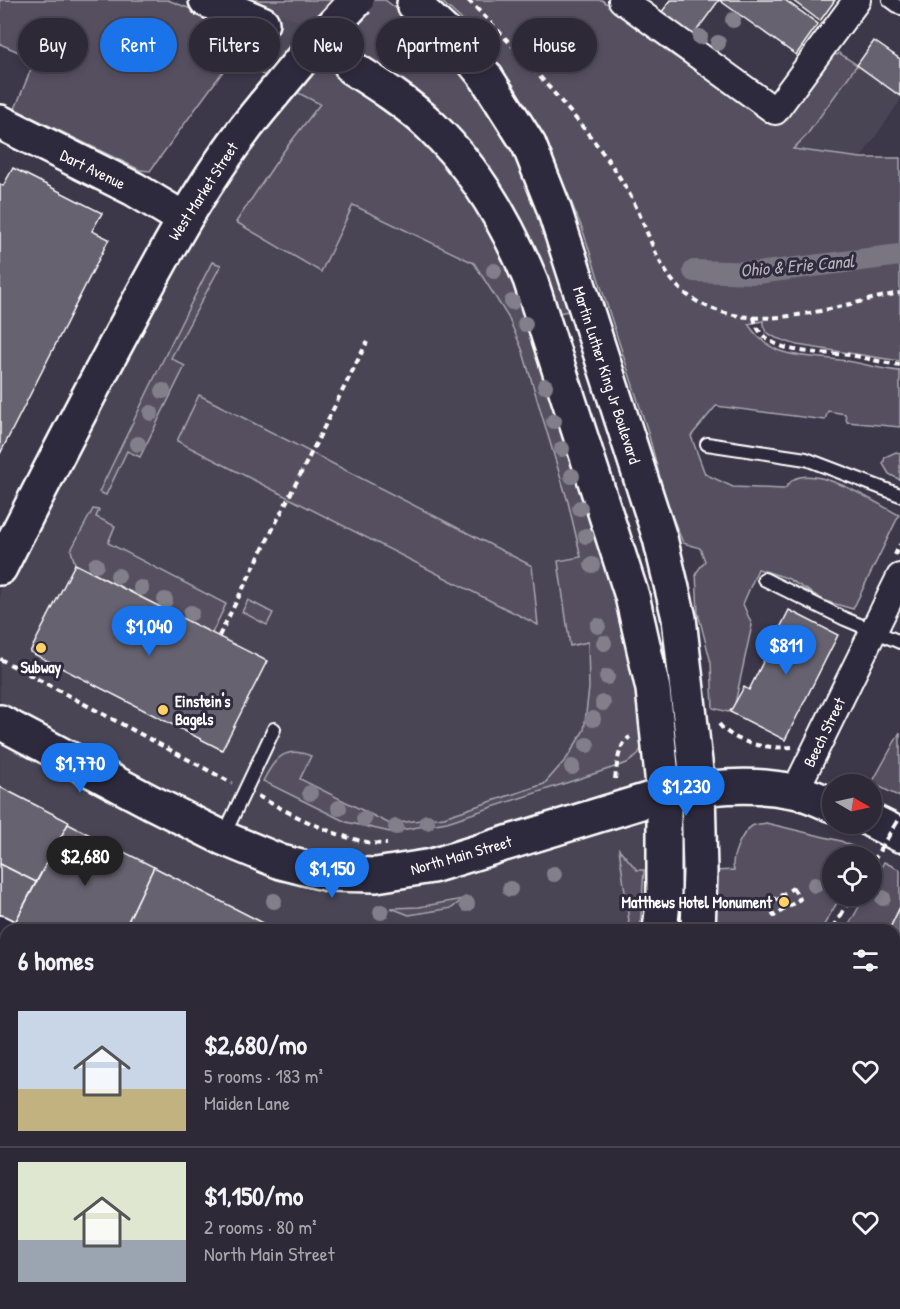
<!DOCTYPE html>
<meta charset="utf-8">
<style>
body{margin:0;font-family:"Patrick Hand",sans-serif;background:#393542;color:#f1f3f6;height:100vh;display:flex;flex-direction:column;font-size:22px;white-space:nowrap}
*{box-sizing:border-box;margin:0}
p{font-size:20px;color:#a7a6ad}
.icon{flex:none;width:33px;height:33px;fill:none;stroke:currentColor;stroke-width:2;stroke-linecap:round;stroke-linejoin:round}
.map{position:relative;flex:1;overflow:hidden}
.details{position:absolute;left:0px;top:924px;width:900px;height:386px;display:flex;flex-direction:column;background:#2d2937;border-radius:18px 18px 0 0;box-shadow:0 3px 9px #0003,0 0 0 2px #484552}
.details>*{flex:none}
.top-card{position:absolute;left:18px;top:18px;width:864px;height:54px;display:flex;gap:12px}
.needle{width:39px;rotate:99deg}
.buttons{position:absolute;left:822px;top:774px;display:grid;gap:12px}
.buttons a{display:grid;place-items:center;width:60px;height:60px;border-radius:50%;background:#2d2937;box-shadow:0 3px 9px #0003,0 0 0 2px #484552;font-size:30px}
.price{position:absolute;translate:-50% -51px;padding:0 14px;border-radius:21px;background:#1a73e8;color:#fff;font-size:20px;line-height:39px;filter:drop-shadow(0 2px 3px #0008)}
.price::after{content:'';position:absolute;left:50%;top:36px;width:18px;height:14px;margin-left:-9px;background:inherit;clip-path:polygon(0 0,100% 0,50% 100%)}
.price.current{background:#222;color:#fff}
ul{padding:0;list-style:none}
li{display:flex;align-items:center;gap:18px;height:150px;padding:0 18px}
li+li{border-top:2px solid #484552}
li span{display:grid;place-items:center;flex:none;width:168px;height:120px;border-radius:0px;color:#555}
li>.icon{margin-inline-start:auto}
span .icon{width:72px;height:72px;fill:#fffc;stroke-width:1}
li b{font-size:26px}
h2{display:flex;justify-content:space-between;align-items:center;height:72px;padding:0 18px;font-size:26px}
.pill{padding:0 21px;border-radius:27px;background:#2d2937;box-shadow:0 3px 9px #0003,0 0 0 2px #484552;font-size:21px;line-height:54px}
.pill.current{background:#1a73e8;color:#fff}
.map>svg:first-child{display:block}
.built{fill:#494455}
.green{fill:#555060;stroke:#aaa8b0;stroke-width:1.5}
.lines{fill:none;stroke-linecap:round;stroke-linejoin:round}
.canal{stroke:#797682;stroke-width:22}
.building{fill:#666270;stroke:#fff;stroke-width:1.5}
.primary-tunnel{stroke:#504b5b;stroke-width:33;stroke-dasharray:33 16;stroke-linecap:butt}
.lane-casing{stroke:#fff;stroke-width:16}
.street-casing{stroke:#fff;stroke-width:30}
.secondary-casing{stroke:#fff;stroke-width:38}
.primary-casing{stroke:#fff;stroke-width:38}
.path{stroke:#fff;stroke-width:4;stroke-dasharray:6 4.5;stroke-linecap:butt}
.lane{stroke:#2f2a3d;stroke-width:12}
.street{stroke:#2f2a3d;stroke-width:26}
.secondary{stroke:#2f2a3d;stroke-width:33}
.primary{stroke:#2f2a3d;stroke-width:33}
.rail{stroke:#fff;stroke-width:4.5;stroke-dasharray:9 4.5;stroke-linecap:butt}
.primary-bridge-casing{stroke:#fff;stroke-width:38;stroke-linecap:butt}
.primary-bridge{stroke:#2f2a3d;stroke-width:33}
.tree{fill:#827e8a}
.poi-dot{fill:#ffd166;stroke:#2f2a3d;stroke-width:2}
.labels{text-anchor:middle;stroke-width:6;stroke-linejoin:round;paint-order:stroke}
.street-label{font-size:16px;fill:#fff;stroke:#2f2a3d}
.poi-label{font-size:16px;font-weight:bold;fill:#fff;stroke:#2f2a3d}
.water-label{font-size:18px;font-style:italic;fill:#b5b4ba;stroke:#2f2a3d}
</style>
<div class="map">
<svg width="900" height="1309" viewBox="0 0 900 1309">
<rect width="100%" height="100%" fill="#3c3749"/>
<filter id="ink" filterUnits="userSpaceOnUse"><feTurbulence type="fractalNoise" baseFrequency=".0167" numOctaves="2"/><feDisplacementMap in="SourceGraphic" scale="12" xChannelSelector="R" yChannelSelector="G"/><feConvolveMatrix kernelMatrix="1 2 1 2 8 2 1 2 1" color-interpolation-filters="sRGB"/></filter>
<g filter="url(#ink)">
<g class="built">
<polygon points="314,47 352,68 430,125 632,596 660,930 6,930 6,1304 536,1304 533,1309 0,1309 0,568 83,406"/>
<polygon points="857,65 900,96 900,101 861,158 792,149 806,136"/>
<polygon points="894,987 900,990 900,1309 646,1309 649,1304 894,1304"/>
</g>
<g class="green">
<path d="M0,0H168L252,33L350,80L400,116L456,175L514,270L564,422L633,658L643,745L637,756L627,763L447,822L390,832L346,822L263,781C274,759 285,745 311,756L300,779L390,824L444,817L544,784L567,758L584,730L589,688L588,642L570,646L558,561L581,557L568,502L522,349L508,317L474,263L353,205L321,272L236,222L283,152L320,104L232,59L150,171L140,170L15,109L35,59L0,44Z"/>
<polygon points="235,0 385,0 430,34 474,82 510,140 542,212 569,311 553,314 411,92 356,48"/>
<path d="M440,0H602L672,55L770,119L833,53L837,55L839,53L857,65L806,136L793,149L861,158H900V361L797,345L776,338L766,332L763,325V321L748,324C773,361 800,354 840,360C860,362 880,370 900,371V427L847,422L845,414L828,411L825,420L716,406L691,436L705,474L733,487L784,489C787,486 791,481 794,479C820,466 876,503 899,515L853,609L825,601L787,578L758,569L743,604L752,625L734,708L728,712L713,708L711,663L698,613L696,573L705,561L700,548L683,543L666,501L648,432L582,228L548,147L513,84L496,67L471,28Z"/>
<polygon points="212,262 221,265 171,358 185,366 140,457 127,451 106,495 99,492 180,325"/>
<polygon points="199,395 532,566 538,625 177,441"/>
<polygon points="896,452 900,453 900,480 889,474 883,464 885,457"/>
<polygon points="93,509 99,510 96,517 115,526 108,543 226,604 212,633 75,564 71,550"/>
<polygon points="248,600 273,613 267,625 242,612"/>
<polygon points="900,732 900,797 872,783"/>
<path d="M766,823L841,841L866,853L864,856H832V896H841L821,930H712L714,871L734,870C730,859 741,833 752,826C756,824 762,824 766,823Z"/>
<polygon points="619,849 637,870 644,870 640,930 626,930 629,921"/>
<polygon points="884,862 900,870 900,907 889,930 846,930 865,896 872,896 872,884"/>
<polygon points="463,899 452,908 409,915 391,908 419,907"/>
<polygon points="226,1304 322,1304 333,1309 223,1309"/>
<polygon points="448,1304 513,1304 510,1309 454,1309 447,1305"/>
</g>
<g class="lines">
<polyline class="canal" points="694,271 757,273 900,255"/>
</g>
<g class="building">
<polygon points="671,0 785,0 818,24 796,55 719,0 692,37 661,13"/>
<polygon points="792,0 835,0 820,21"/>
<polygon points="874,41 900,59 900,96 857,65"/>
<polygon points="13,168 102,213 92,231 109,239 0,454 0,184 3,186"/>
<polygon points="75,564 267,661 222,750 30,652"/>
<polygon points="789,610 838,635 785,740 730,712 744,687 749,690"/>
<polygon points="0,787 69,822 36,882 0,864"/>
<polygon points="68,824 154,867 124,930 21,930 13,926"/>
<polygon points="0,864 36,882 13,926 0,919"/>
<polygon points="154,867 277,930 124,930"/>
<polygon points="900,907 900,960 894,957 894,930 889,930"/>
<polygon points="0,969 6,972 6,979 0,991"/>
<polygon points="6,979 6,1051 0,1063 0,991"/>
<polygon points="894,999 900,1002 900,1029 894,1042"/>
<polygon points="6,1051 6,1070 0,1067"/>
<polygon points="0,1140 6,1143 6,1288 0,1285"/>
<polygon points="894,1241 900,1244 900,1309 796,1309 798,1304 894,1304"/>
<polygon points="35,1304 155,1304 152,1309 46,1309"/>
<polygon points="670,1304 725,1304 735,1309 668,1309"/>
</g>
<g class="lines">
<polyline class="primary-tunnel" points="262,23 309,44 352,68"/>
<defs>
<g id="lane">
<polyline points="889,0 900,8"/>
<polyline points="707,444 806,459 900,495"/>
<polyline points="764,579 845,619 900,642"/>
<polyline points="223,837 274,729"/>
<polyline points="894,987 900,990"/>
<polyline points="646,1309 649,1304"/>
</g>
<g id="street">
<polyline points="622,0 775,111 857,0"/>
<polyline points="795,791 900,577"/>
<polyline points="0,929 6,932"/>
<polyline points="894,1140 900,1143"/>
<polyline points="894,1209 900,1212"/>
<polyline points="17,1304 28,1309"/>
</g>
<g id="secondary">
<path d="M0,722L151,802L223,838L281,862L328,874L376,875L432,866L664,795C707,787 750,782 793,791C806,793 820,800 832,805"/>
<polyline points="872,821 900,835"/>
</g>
<g id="primary">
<polyline points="206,0 262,23"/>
<polyline points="414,4 464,50 486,77 529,145 553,206 660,538 679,618 698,789 700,872 698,930"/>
<path d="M352,68C379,85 407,103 430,125C475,168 507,223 530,279L632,596L653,689L664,795V894L660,930"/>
<polyline points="0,122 134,189 184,219"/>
<path d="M0,568C40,489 80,411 122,333C164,254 206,174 264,105"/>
<polyline points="0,1103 6,1106"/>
<polyline points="394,1304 404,1309"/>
<polyline points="533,1309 536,1304"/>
<polyline points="580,1309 583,1304"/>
</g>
</defs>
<use href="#lane" class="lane-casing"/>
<use href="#street" class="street-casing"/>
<use href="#secondary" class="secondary-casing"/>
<use href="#primary" class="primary-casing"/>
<g class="path">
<path d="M468,0C501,32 531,66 560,100C590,135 619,170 638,211C655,249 663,286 704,305C765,335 838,304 900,293"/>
<path d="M754,317C760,356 820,352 850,355C867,358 883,363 900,365"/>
<polyline points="895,555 900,544"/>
<polyline points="219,636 367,342"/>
<polyline points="0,659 232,783"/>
<path d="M719,724C735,744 767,749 792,747"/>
<path d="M615,779C617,766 618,744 630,737"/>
<path d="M258,796C292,815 349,845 387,844"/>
<polygon points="793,888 800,899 774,916 767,904"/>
<polyline points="777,898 785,909"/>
<polyline points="894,1178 900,1176"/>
</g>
<use href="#lane" class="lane"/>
<use href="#street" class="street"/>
<use href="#secondary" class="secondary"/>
<use href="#primary" class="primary"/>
<g class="rail">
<polyline points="872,863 900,817"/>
<polyline points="832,930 852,896"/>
<polyline points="625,1309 628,1304"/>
</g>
<defs>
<polyline id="primary-bridge" points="264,105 308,52 357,0"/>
</defs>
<use href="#primary-bridge" class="primary-bridge-casing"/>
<use href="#primary-bridge" class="primary-bridge"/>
</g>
<g class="tree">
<circle cx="733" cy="20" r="8"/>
<circle cx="700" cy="37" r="8"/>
<circle cx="718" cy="43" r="8"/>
<circle cx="494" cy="271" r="8"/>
<circle cx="512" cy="302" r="8"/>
<circle cx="525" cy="324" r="8"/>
<circle cx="545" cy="386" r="8"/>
<circle cx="163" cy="391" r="8"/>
<circle cx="151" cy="413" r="8"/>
<circle cx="554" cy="421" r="8"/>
<circle cx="138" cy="444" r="8"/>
<circle cx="562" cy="449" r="8"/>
<circle cx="572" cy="476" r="8"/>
<circle cx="580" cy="508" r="8"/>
<circle cx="586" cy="536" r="8"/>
<circle cx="96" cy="565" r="8"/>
<circle cx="592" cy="565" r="8"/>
<circle cx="118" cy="576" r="8"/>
<circle cx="141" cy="588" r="8"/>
<circle cx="165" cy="600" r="8"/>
<circle cx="191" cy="613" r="8"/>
<circle cx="598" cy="626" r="8"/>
<circle cx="604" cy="643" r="8"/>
<circle cx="607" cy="677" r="8"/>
<circle cx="603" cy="703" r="8"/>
<circle cx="593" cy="719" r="8"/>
<circle cx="587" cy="745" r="8"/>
<circle cx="572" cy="767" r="8"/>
<circle cx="310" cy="793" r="8"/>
<circle cx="339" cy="808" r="8"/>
<circle cx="364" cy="819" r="8"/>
<circle cx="427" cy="822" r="8"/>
<circle cx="396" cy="827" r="8"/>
<circle cx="554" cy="874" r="8"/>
<circle cx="815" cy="885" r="8"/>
<circle cx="510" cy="889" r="8"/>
<circle cx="883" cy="898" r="8"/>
<circle cx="274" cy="901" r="8"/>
<circle cx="467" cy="904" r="8"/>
<circle cx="381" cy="912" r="8"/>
</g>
</g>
<g class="poi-dot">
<circle cx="41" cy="648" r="6"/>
<circle cx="163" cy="710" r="6"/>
<circle cx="784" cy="902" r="6"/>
</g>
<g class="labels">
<g class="street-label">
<text transform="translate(93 169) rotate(26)" y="6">Dart Avenue</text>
<text transform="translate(203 191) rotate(-57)" y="6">West Market Street</text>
<text transform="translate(607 375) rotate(72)" y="6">Martin Luther King Jr Boulevard</text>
<text transform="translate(824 732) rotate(-64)" y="6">Beech Street</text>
<text transform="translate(461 855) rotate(-16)" y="6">North Main Street</text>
</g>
<g class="poi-label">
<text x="41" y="673">Subway</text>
<text x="175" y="707" text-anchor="start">Einstein's<tspan x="175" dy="18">Bagels</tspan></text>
<text x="772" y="908" text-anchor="end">Matthews Hotel Monument</text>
</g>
<g class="water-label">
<text transform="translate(797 266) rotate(-5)" y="6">Ohio &amp; Erie Canal</text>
</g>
</g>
</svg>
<div class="buttons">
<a><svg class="needle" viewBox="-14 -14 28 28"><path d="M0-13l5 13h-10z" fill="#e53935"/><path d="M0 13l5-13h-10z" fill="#a7a6ad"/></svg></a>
<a><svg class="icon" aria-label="locate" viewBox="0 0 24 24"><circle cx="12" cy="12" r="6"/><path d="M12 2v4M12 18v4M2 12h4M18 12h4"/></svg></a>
</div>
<b class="price" style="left:149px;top:657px">$1,040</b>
<b class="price" style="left:786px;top:676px">$811</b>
<b class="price" style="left:80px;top:794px">$1,770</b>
<b class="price" style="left:686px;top:817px">$1,230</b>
<b class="price current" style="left:85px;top:887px">$2,680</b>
<b class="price" style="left:332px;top:899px">$1,150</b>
<div class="top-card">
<a class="pill">Buy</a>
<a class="pill current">Rent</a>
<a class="pill">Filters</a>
<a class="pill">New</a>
<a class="pill">Apartment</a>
<a class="pill">House</a>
</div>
<section class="details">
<h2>6 homes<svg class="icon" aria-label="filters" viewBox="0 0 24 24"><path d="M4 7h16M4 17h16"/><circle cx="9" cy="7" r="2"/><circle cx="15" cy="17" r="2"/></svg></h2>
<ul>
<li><span style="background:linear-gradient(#c9d6e8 65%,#c2b280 0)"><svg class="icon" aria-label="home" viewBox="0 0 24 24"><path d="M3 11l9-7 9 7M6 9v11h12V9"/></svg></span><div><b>$2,680/mo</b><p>5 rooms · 183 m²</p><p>Maiden Lane</p></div><svg class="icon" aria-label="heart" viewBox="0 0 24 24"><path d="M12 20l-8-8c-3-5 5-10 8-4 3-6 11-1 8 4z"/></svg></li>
<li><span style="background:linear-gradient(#dfe7d0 65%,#9aa5b1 0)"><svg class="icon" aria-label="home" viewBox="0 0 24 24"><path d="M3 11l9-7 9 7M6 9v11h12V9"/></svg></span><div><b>$1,150/mo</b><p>2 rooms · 80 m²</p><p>North Main Street</p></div><svg class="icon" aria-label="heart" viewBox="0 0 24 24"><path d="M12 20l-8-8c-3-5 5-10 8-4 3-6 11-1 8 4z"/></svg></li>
</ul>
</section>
</div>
